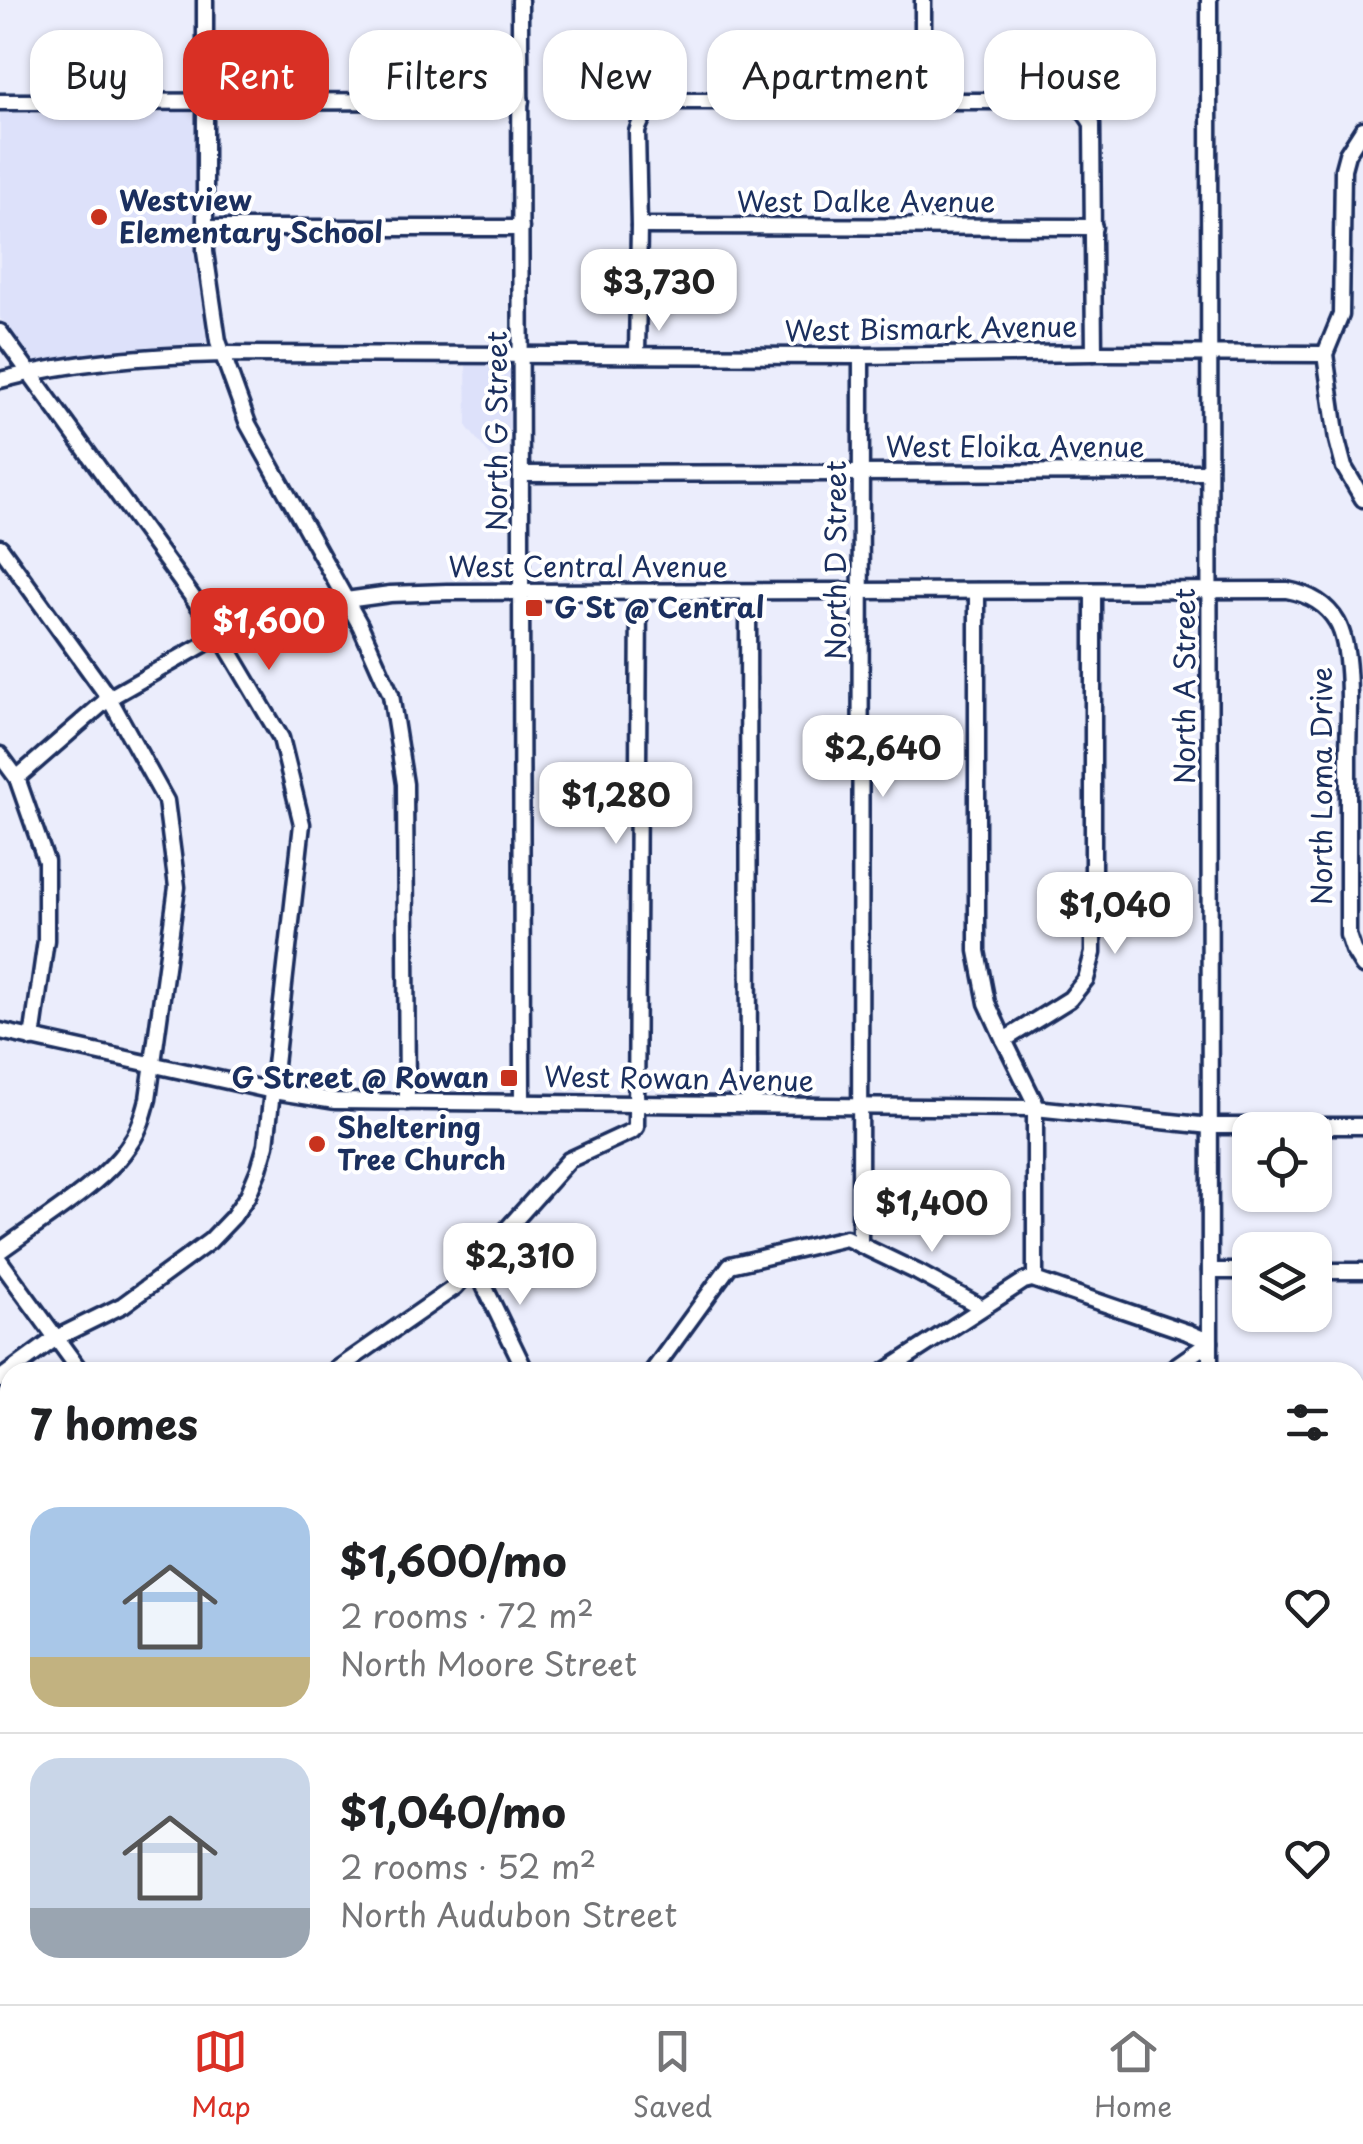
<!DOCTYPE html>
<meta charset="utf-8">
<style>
body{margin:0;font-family:"Playpen Sans",sans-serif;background:#f2f2f2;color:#202124;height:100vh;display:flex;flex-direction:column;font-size:38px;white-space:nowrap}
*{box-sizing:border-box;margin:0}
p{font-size:32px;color:#757577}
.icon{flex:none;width:55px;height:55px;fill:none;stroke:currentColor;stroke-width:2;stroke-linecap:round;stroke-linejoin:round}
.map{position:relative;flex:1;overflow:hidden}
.sheet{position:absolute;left:0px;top:1362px;width:1365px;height:642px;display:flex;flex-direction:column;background:#fff;border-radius:30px 30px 0 0;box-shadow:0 2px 8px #0004}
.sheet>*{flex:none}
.guide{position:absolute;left:30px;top:30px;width:1305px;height:90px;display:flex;gap:20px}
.controls{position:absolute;left:1232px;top:1112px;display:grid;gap:20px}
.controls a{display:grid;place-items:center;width:100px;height:100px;border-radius:20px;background:#fff;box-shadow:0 2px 8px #0004;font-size:50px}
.price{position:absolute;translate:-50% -85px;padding:0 22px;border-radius:20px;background:#fff;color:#222;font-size:32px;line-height:65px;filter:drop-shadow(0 2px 5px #0008)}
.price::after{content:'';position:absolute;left:50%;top:60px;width:30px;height:22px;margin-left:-15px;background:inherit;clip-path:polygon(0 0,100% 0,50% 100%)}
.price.active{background:#d93025;color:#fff}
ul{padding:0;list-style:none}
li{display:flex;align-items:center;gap:30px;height:250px;padding:0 30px}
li+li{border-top:2px solid #e0e0e0}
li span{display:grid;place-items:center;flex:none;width:280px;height:200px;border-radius:30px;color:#555}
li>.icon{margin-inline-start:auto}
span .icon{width:120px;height:120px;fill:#fffc;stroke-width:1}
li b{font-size:42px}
h2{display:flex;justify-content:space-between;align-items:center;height:120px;padding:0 30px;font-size:42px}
.pill{padding:0 35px;border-radius:30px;background:#fff;box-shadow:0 2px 8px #0004;font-size:35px;line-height:90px}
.pill.active{background:#d93025;color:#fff}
.tab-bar{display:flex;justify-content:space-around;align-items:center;height:140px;border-top:2px solid #e0e0e0;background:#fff;font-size:28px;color:#757577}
.tab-bar a{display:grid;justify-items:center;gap:5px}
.tab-bar .active{color:#d93025}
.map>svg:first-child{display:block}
.built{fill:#dde1fa}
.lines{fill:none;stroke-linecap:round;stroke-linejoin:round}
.minor-casing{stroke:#1b2f5e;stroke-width:21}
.major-casing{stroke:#1b2f5e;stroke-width:25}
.minor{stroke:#fff;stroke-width:14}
.major{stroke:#f4e382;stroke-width:18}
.poi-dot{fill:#c8321e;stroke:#fff;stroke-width:4}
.labels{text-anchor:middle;stroke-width:8;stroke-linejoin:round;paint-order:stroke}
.poi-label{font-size:28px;font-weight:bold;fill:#1b2f5e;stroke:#fff;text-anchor:start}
.street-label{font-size:28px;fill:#1b2f5e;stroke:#fff}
</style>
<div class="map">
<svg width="1363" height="2004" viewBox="0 0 1363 2004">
<rect width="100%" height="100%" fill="#ebedfc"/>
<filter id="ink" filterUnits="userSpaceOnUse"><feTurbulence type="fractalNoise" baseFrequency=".01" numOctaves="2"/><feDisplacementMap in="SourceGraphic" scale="20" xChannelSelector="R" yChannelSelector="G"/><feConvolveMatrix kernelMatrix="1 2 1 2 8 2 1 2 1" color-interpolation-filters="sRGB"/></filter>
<g filter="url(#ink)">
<g class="built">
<polygon points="192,112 198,119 199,257 209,334 207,342 201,347 136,349 34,363 0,318 0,113"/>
<polygon points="466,363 504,363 511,369 513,373 513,426 491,457 467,427"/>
</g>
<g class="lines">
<defs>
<g id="minor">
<polyline points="205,0 205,252 218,341 248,424 360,625 391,695 405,784 407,1102"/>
<polyline points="520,0 522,1102"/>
<polyline points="923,0 923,101"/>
<polyline points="1209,0 1210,1372"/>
<polyline points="0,102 521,101"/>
<polyline points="1363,129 1347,154 1343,169 1341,315 1325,354 1337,440 1344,467 1363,499"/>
<polyline points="639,226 1094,227"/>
<polyline points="205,228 521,228"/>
<polyline points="0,332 220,635 281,738 302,824 266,1145 259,1169 248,1195 233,1217 210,1241 123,1305 56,1338 0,1379"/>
<path d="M637,355L639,226L637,132C642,114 650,106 669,101H1060C1077,104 1084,109 1092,124L1094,353"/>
<path d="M0,380C73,361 147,356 223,354L861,356L1094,353L1325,354"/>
<polyline points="522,474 1209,472"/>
<path d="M0,547L109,698L166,801L177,887L148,1099C144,1114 140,1129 131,1142C107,1182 39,1222 0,1251"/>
<polyline points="977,591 977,951 987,1003 1004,1040"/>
<polyline points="748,593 749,1105"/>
<polyline points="0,755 17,778 46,861 46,940 32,1039"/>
<path d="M17,778L109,698L220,635L317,604L390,594L447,592L1287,590C1308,594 1326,603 1337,622C1354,651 1348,724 1348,758C1348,817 1348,876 1348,935L1353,950L1363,966"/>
<polyline points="0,1031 273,1091 335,1101 1035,1108 1210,1126 1363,1126"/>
<polyline points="860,1245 861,356"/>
<polyline points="0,1261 81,1372"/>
<polyline points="474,1265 526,1372"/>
<polyline points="1210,1271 1250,1271"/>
<polyline points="1315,1271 1363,1271"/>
<polyline points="1035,1279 1035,1103 1004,1040 1070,999 1086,979 1093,953 1093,592"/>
<polyline points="333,1372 455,1287 569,1160 632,1131 636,1127 639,592"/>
<polyline points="652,1372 730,1265 846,1238 917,1272 981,1307"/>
<polyline points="884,1372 1024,1281 1032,1279 1187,1332 1210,1342"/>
<polyline points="1167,1372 1210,1342"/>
<polyline points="1355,1414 1363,1414"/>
<polyline points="0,1544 10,1558"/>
<polyline points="1355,1560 1363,1560"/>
<polyline points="1355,1704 1363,1704"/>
<polyline points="1355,1847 1363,1847"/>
<polyline points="0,1919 10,1911"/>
<polyline points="0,1944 10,1958"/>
<polyline points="1355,1992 1363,1992"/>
<polyline points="37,1995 44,2004"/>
<polyline points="329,1995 336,2004"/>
<polyline points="536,1995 542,2004"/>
<polyline points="760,1995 766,2004"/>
<polyline points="1211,1995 1211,2004"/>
<polyline points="484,2004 490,1995"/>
<polyline points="938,2004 945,1995"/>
</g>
<g id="major">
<polyline points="0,1645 10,1659"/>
<polyline points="254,1995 260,2004"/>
</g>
</defs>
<use href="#minor" class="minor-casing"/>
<use href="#major" class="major-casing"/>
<use href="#minor" class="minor"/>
<use href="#major" class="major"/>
</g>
</g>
<g class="poi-dot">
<circle cx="99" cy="217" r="10"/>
<rect x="524" y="598" width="20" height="20" rx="5"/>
<rect x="499" y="1068" width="20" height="20" rx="5"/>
<circle cx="317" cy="1144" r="10"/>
</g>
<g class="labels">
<g class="poi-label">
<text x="119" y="211">Westview<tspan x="119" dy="32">Elementary School</tspan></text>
<text x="554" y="618">G St @ Central</text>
<text x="489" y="1088" text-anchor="end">G Street @ Rowan</text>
<text x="337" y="1138">Sheltering<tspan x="337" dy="32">Tree Church</tspan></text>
</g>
<g class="street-label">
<text x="866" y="212">West Dalke Avenue</text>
<text transform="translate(931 329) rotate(-1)" y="10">West Bismark Avenue</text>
<text transform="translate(497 431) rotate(-90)" y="10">North G Street</text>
<text x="1015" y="457">West Eloika Avenue</text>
<text transform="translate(836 560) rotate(-90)" y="10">North D Street</text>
<text x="588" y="577">West Central Avenue</text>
<text transform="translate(1185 686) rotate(-90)" y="10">North A Street</text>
<text transform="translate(1322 786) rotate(-90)" y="10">North Loma Drive</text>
<text transform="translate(679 1079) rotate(1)" y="10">West Rowan Avenue</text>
</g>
</g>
</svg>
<div class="controls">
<a><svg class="icon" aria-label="locate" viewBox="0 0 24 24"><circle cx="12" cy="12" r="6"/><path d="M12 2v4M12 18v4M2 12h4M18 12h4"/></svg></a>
<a><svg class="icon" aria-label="layers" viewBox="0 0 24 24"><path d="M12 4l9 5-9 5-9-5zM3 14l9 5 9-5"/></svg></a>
</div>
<b class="price" style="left:659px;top:334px">$3,730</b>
<b class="price active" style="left:269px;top:673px">$1,600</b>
<b class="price" style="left:883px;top:800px">$2,640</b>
<b class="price" style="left:616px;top:847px">$1,280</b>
<b class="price" style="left:1115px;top:957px">$1,040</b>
<b class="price" style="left:932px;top:1255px">$1,400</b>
<b class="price" style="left:520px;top:1308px">$2,310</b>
<div class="guide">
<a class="pill">Buy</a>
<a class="pill active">Rent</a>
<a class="pill">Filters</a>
<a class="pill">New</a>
<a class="pill">Apartment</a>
<a class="pill">House</a>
</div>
<section class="sheet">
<h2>7 homes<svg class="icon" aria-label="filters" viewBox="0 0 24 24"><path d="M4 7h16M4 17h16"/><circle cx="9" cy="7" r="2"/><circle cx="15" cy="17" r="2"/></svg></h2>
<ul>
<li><span style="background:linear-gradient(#a9c7e8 75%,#c2b280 0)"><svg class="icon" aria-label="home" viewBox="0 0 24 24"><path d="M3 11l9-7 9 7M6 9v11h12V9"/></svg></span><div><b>$1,600/mo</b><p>2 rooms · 72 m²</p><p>North Moore Street</p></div><svg class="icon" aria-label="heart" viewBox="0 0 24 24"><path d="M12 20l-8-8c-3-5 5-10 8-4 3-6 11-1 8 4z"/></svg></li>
<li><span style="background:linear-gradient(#c9d6e8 75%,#9aa5b1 0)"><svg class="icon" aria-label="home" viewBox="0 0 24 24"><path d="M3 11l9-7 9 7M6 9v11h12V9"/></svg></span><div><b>$1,040/mo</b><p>2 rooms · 52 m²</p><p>North Audubon Street</p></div><svg class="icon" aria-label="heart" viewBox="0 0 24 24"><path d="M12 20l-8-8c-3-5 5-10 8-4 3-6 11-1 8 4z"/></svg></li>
</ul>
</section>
</div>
<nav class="tab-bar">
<a class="active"><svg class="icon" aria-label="map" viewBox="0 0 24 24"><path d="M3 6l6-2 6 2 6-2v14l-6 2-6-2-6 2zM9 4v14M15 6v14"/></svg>Map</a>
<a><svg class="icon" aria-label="saved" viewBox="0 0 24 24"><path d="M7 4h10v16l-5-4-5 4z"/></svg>Saved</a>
<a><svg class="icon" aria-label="home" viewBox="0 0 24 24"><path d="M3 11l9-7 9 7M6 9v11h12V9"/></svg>Home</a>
</nav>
